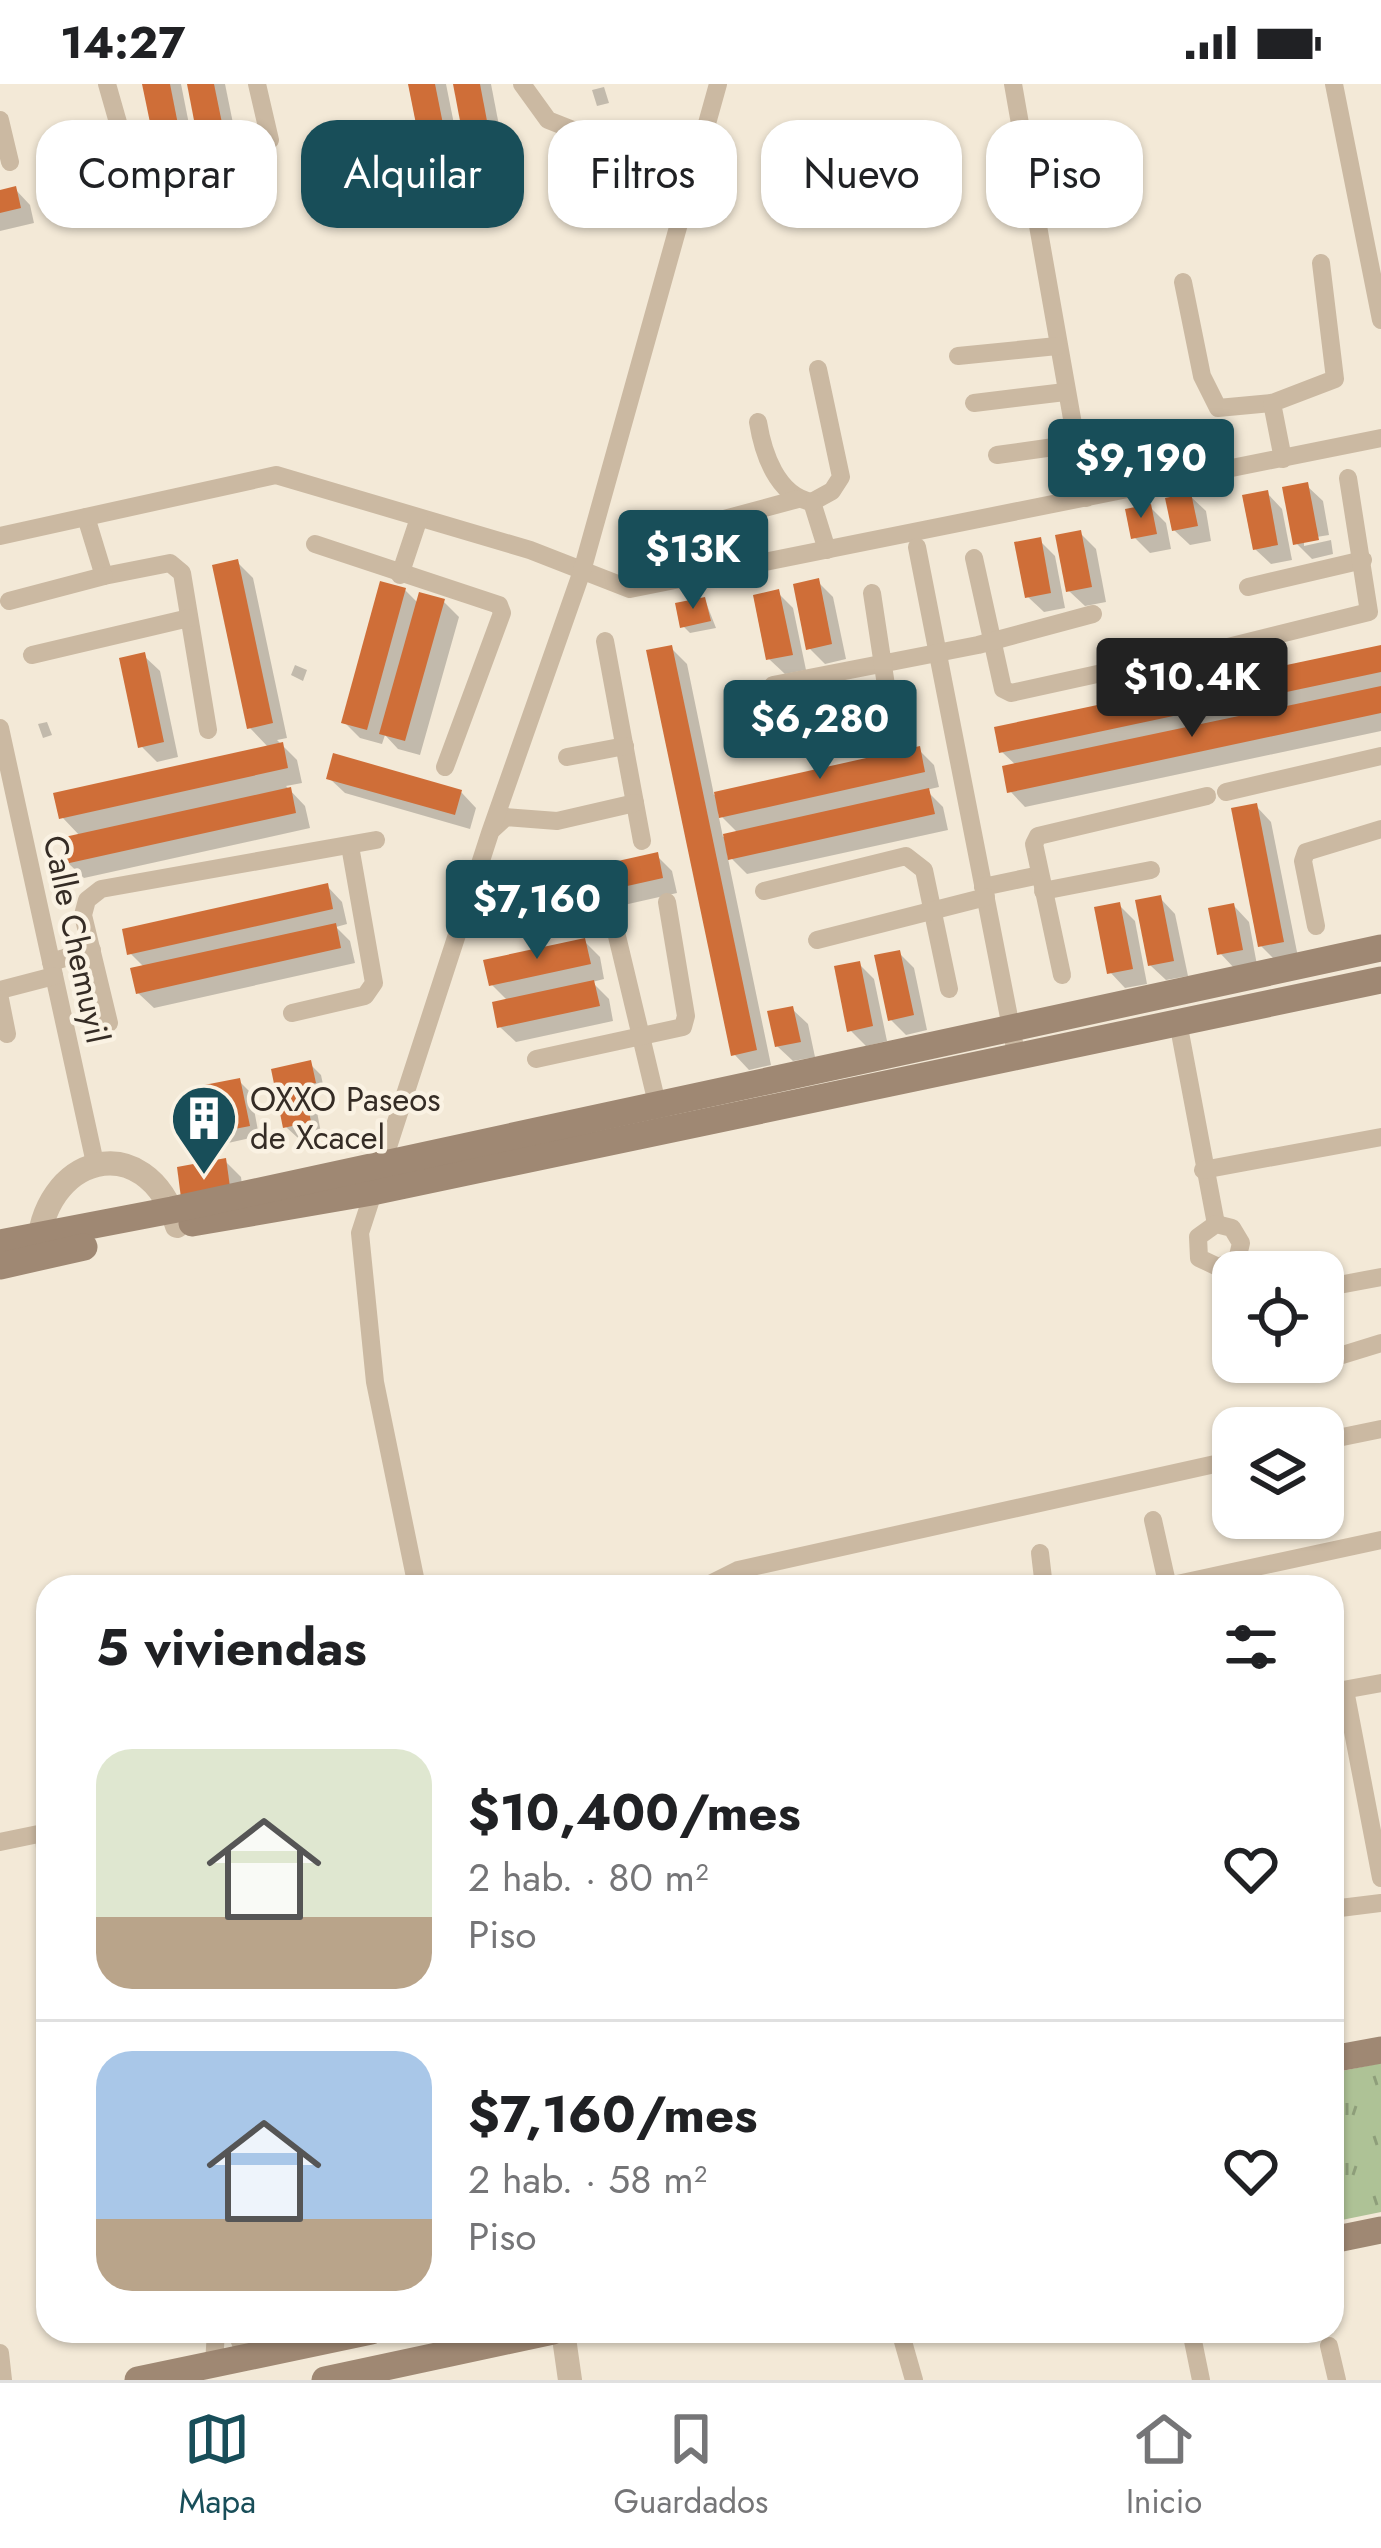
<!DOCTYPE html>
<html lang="es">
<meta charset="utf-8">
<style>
body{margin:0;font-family:Jost,sans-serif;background:#f2f2f2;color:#202124;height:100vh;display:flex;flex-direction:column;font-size:45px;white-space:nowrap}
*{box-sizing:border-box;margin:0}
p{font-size:39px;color:#757577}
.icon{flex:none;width:66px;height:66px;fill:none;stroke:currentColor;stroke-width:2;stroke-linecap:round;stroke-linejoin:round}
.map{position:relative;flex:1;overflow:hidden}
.details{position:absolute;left:36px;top:1491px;width:1308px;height:768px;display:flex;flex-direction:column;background:#fff;border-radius:36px;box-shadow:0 3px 9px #0004}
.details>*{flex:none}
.guide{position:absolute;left:36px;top:36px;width:1311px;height:108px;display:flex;gap:24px}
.tools{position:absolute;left:1212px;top:1167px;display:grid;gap:24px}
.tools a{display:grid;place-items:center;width:132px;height:132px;border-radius:24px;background:#fff;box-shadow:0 3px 9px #0004;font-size:60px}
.price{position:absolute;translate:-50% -102px;padding:0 27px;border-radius:12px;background:#184e59;color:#fff;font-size:39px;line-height:78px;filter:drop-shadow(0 3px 6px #0008)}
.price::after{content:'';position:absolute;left:50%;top:72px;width:36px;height:27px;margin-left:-18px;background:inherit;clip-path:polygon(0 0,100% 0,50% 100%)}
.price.active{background:#222;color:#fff}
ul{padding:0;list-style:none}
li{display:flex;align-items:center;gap:36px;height:300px;padding:0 60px}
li+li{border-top:3px solid #e0e0e0}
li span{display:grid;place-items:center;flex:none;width:336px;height:240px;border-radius:36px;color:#555}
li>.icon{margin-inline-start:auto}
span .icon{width:144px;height:144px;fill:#fffc;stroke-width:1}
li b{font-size:51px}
h2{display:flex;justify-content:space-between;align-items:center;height:144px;padding:0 60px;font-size:51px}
.chip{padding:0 42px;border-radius:36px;background:#fff;box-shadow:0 3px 9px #0004;font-size:42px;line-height:108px}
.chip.active{background:#184e59;color:#fff}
.status{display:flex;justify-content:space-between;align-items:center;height:84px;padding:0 60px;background:#fff;direction:ltr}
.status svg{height:33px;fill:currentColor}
.tabs{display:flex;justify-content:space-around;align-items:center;height:168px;border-top:3px solid #e0e0e0;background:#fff;font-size:33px;color:#757577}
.tabs a{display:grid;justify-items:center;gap:6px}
.tabs .active{color:#184e59}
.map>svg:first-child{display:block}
.grass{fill:url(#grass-tufts)}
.shadow{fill:#0003;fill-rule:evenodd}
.building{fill:#cf6e38}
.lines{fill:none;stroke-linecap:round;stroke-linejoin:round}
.minor{stroke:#cbb9a2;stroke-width:18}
.tertiary{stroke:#cbb9a2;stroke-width:24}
.secondary{stroke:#9f8873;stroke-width:27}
.labels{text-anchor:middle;stroke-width:9;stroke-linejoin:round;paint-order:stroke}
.street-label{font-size:33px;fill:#352c25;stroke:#faf2e3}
.poi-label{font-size:33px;fill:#352c25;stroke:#faf2e3;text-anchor:start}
</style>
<div class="status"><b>14:27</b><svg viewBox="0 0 49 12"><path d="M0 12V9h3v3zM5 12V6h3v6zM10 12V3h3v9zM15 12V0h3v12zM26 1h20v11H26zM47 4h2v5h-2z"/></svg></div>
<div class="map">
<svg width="1381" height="2296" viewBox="0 0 1381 2296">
<defs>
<pattern id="grass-tufts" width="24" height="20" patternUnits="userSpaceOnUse" patternTransform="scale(3)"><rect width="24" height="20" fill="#aec296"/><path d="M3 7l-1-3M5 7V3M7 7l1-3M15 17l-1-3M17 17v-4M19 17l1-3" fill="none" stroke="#8e9e7a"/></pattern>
</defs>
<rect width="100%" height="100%" fill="#f3e9d7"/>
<polygon class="grass" points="1381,1979 1381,2128 1332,2138 1332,1989"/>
<g class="shadow">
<polygon points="145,0 181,0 203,111 181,116 165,100"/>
<polygon points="190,0 225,0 246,103 224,107 208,92"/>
<polygon points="411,0 446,0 458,60 437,64 421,49"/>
<polygon points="456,0 491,0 501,52 479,56 464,41"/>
<polygon points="604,3 609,19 597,22 592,6"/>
<polygon points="15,105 30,121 34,139 0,147 0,109"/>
<polygon points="1307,402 1323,417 1329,451 1304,455 1304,462 1331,456 1333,470 1312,475 1296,459"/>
<polygon points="1267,409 1282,425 1292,476 1271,480 1255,465"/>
<polygon points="1190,412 1206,427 1211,457 1190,461 1174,446"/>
<polygon points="1150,423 1166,439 1171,465 1150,469 1134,453"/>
<polygon points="1080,449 1096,465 1106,518 1085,522 1069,507"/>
<polygon points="1040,457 1055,472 1065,524 1044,528 1028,513"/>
<polygon points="237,478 253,494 287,654 277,656 297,676 302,699 286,702 305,722 310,744 84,794 68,779 81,753 62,733 269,664 250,644"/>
<polygon points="818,498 833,513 846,575 825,580 809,564"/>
<polygon points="405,506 419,520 443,517 459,533 420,671 398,665 385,651 382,660 360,654 344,638"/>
<polygon points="778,509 793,524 806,586 785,590 769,575"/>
<polygon points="705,516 716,544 690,549 683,542"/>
<path d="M671,564L687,580L714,711L919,666L934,681L939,703L926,706L943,723L948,746L747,790L727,770L771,981L749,986L734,970ZM718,729L739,750L723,753Z"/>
<polygon points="1381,564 1381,647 1025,723 1010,707 1017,682 1002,668"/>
<polygon points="144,572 160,587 178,673 157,678 141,662"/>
<polygon points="295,581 307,586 303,597 291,591"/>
<polygon points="47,638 52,651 43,654 38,640"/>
<polygon points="329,694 461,708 476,724 470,745 345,709"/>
<polygon points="1256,722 1271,738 1298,873 1276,877 1261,862"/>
<polygon points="657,772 672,787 677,809 615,823 599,808"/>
<polygon points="327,802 342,818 347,840 336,843 350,857 355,879 154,924 138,909 145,884 130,869"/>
<polygon points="1160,814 1175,830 1188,892 1166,896 1150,881"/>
<polygon points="1119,821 1135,837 1147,900 1125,904 1110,888"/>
<polygon points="1234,822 1249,838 1257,881 1235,885 1220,869"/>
<polygon points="584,857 600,873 604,895 592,898 609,915 613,937 516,958 500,943 509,918 492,901"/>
<polygon points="899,869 914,884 927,946 906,951 890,935"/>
<polygon points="859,880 874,895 887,957 866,962 850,946"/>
<polygon points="792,925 808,940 815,973 793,977 777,962"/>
<polygon points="310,980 321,991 325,1010 314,1012 321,1049 298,1054 286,1043"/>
<polygon points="239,997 251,1009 259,1052 228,1059 216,1048"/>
<polygon points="225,1077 241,1093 244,1118 180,1085"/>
</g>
<g class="building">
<polygon points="142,0 170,0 189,96 163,101"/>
<polygon points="187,0 214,0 232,88 205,93"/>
<polygon points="408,0 435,0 444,45 418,50"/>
<polygon points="453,0 480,0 487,37 461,42"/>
<polygon points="16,102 21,124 0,129 0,106"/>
<polygon points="1308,398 1319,456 1293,461 1282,403"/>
<polygon points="1268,406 1278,461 1253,466 1242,411"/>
<polygon points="1191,409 1198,442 1172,447 1165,414"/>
<polygon points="1151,420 1157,450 1131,455 1125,425"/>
<polygon points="1081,446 1092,503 1066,508 1055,451"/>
<polygon points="1041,453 1051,509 1025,514 1014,458"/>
<polygon points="238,475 273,639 247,645 212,481"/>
<polygon points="819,494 832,560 806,566 793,500"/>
<polygon points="380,497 406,504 367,646 341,639"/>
<polygon points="779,505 793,571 766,576 753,511"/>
<polygon points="419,508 445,515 405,657 379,650"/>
<polygon points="705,513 711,537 680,544 675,519"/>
<polygon points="672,561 757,966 731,972 646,566"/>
<polygon points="1381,561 1381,588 999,669 994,643"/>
<polygon points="145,568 164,658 138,664 119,574"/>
<polygon points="1381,602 1381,629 1007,709 1002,682"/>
<polygon points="283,658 288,684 59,735 53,709"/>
<polygon points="920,662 925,688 719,734 714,708"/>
<polygon points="333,669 462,706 455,731 326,695"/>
<polygon points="291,703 296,729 65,780 60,754"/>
<polygon points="929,704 935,730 728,776 723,750"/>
<polygon points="1257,719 1284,858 1258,863 1231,724"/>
<polygon points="658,768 663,794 596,809 591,783"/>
<polygon points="328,799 333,825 127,871 122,845"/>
<polygon points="1161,811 1174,877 1148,882 1135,816"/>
<polygon points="1120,818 1133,885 1107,890 1094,823"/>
<polygon points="1234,819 1243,866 1217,871 1208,824"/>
<polygon points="336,839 341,864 136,910 130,884"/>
<polygon points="585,854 591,880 489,902 483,876"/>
<polygon points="900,866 914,931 888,937 874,871"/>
<polygon points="860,877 873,942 847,948 834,882"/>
<polygon points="594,896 600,922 497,944 492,918"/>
<polygon points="793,922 801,958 775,963 767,927"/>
<polygon points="311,976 316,999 304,1001 311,1038 283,1044 271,985"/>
<polygon points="240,994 250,1042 214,1049 204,1001"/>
<polygon points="226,1074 230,1103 181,1114 177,1083"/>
</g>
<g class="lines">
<g class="minor">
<polyline points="107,0 121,49"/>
<polyline points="257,0 270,56"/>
<polyline points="522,0 548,36 601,57"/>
<polyline points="1013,0 1086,414"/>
<polyline points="1334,0 1381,236"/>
<polyline points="0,36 10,78"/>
<polyline points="1183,198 1202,292 1218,324 1272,319"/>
<polyline points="958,272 1057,262"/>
<polyline points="818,285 841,393 832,407 812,418 827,466"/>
<polyline points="974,319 1065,308"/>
<path d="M758,338C763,369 777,412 812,418"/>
<polyline points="997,371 1075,360"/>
<polyline points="1283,375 1272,319 1335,295 1321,179"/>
<polyline points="86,433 104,492 170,479 182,489 208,646"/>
<polyline points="702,441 798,415"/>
<polyline points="0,452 276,391 530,466 630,505 1381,354"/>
<polyline points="315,460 499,521 502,529 445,683"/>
<polyline points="917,463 1016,969"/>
<polyline points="974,474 1003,605 1011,609 1170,574"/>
<polyline points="400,491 419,434"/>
<polyline points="1248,503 1363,476"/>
<polyline points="9,517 104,492"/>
<polyline points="605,557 642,757"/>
<polyline points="1208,568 1369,528 1348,394"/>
<polyline points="32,571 189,534"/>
<polyline points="773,601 978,561 1093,530"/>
<polyline points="0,644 95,1079"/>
<polyline points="752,665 878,636 889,621 872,509"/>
<polyline points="567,673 625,662"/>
<polyline points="1226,708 1381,672"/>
<polyline points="493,745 506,733 557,737 635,719"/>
<polyline points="983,803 1040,791"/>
<polyline points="764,807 906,772 924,786 949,905"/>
<polyline points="1043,807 1151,786"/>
<polyline points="611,827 660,1032"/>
<polyline points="1316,842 1303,777 1306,768 1381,745"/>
<polyline points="817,856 986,813"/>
<polyline points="51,878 92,866"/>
<polyline points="1062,891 1034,760 1038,752 1207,712"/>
<polyline points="0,906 54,892"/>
<polyline points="0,915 7,950"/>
<polyline points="292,929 365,912 374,899 350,762"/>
<polyline points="1178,938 1216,1140"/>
<polyline points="109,939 83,831 87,816 101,805 376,756"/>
<polyline points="536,975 683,943 686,932 667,818"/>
<polyline points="1203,1086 1381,1053"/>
<polygon points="1216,1140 1232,1144 1241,1159 1237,1176 1218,1183 1199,1174 1198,1153"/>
<polyline points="1237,1176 1258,1188"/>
<polyline points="1323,1204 1381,1193"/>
<polyline points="1323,1277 1381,1259"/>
<polyline points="1287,1278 1321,1278"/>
<polyline points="1323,1357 1381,1345"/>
<polyline points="1153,1436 1168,1503"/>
<polyline points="1040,1469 1044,1503"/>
<polyline points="1168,1502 1381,1456"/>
<polyline points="417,1503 375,1298 360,1149 490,749 582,487 718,0"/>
<polyline points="704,1503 738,1486 1233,1376"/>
<polyline points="1345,1606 1381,1794"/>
<polyline points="1332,1608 1381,1599"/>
<polyline points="44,1749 48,1811"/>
<polyline points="0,1758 48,1748"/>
<polyline points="1332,1825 1381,1819"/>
<polyline points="236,2247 246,2273"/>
<polyline points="900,2247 914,2296"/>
<polyline points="1191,2247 1201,2296"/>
<polyline points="1329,2262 1337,2296"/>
<polyline points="0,2269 3,2296"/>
<polyline points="214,2280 216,2247"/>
</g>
<g class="tertiary">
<path d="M38,1170C40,1071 146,1041 177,1142"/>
<polyline points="563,2247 570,2296"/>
</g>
<g class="secondary">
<polyline points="192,1139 372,1108 1381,896"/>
<polyline points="0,1159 172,1126 1381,864"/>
<polyline points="0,1182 84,1163"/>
<polyline points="1332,1975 1381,1966"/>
<polyline points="1332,2156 1381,2146"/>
<polyline points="138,2296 371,2247"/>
<polyline points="325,2296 553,2247"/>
</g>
</g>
<defs>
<symbol id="building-pin" viewBox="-11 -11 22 30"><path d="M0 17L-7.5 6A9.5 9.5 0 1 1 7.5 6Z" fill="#184e59" stroke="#faf2e3"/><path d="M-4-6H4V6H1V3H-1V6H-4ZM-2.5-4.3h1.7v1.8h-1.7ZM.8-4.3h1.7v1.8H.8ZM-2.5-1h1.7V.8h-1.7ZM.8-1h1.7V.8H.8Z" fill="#fff"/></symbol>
</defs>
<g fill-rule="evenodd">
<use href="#building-pin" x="166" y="996" width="76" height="104"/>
</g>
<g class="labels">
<g class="street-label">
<text transform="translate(77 855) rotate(78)" y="12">Calle Chemuyil</text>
</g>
<g class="poi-label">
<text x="250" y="1027">OXXO Paseos<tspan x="250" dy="38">de Xcacel</tspan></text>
</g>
</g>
</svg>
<div class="tools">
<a><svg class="icon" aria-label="locate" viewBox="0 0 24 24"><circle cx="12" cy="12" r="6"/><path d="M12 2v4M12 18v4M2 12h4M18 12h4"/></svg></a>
<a><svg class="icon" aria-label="layers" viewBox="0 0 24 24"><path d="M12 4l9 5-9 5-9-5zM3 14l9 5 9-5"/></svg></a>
</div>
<b class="price" style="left:1141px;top:437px">$9,190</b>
<b class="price" style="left:693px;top:528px">$13K</b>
<b class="price active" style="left:1192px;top:656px">$10.4K</b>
<b class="price" style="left:820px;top:698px">$6,280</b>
<b class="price" style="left:537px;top:878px">$7,160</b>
<div class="guide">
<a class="chip">Comprar</a>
<a class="chip active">Alquilar</a>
<a class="chip">Filtros</a>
<a class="chip">Nuevo</a>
<a class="chip">Piso</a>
</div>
<section class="details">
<h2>5 viviendas<svg class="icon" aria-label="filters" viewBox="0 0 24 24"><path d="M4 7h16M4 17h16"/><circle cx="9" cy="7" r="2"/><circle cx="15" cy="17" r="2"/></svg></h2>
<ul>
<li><span style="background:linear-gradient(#dfe7d0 70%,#b9a48a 0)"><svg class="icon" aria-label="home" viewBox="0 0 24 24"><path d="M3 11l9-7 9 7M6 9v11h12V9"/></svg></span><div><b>$10,400/mes</b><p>2 hab. · 80 m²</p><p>Piso</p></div><svg class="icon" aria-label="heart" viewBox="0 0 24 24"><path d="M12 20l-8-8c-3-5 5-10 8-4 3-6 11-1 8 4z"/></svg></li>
<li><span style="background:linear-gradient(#a9c7e8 70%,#b9a48a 0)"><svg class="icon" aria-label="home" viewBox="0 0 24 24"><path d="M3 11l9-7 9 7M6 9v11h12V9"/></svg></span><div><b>$7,160/mes</b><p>2 hab. · 58 m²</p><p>Piso</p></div><svg class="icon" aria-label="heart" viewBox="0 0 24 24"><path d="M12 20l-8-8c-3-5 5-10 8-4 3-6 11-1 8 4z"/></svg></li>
</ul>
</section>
</div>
<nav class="tabs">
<a class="active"><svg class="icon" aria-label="map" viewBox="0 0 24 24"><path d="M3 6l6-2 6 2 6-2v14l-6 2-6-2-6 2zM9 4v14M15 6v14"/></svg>Mapa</a>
<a><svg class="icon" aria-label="saved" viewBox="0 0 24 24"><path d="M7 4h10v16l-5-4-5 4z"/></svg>Guardados</a>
<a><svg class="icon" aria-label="home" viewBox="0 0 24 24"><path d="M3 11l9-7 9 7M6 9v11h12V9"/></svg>Inicio</a>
</nav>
